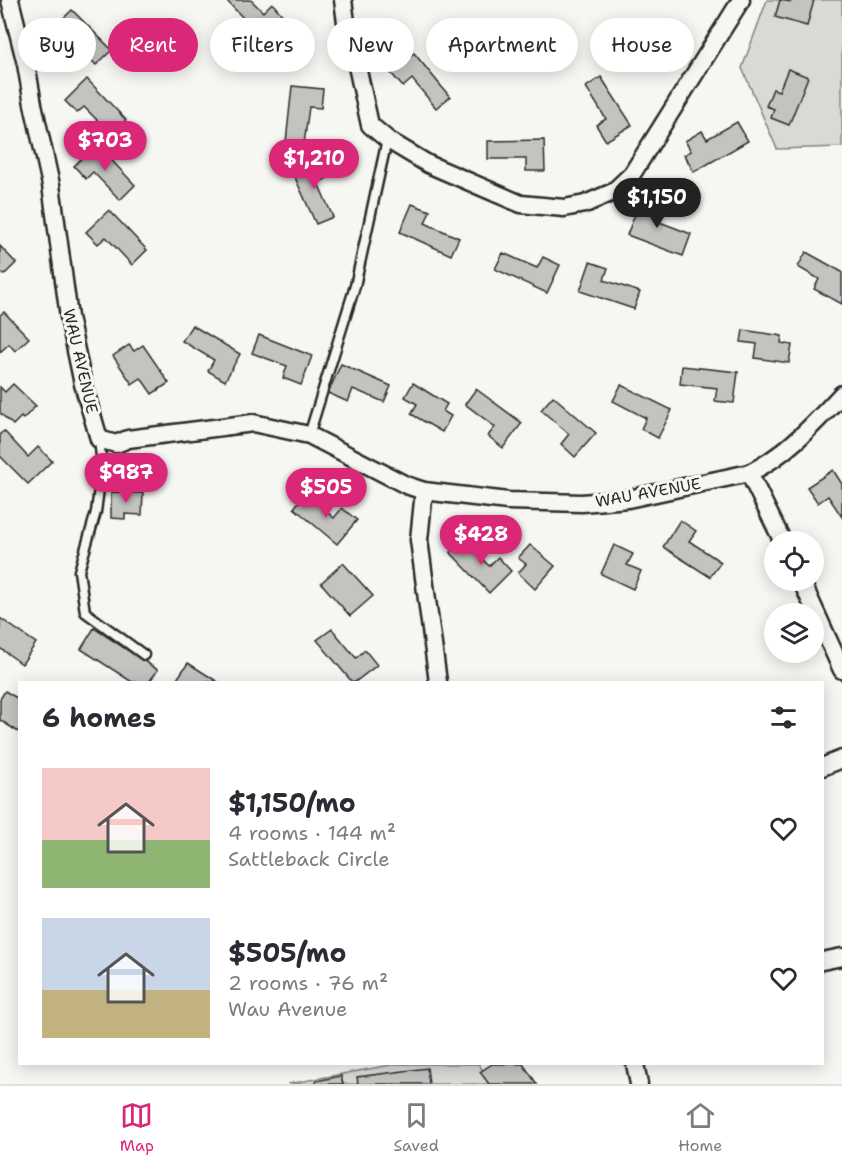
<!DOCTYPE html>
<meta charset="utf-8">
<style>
body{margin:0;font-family:"Shantell Sans",sans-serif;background:#f7f7f7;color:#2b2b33;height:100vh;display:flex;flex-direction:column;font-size:22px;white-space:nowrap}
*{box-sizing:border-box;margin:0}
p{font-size:20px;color:#7c7c81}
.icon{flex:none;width:33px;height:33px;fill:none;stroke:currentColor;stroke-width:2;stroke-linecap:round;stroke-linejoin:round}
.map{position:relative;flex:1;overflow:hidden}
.drawer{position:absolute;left:18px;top:681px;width:806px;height:384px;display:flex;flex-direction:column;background:#fff;border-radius:0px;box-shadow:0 3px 15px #0003}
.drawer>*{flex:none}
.guide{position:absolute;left:18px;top:18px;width:807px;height:54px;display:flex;gap:12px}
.controls{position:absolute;left:764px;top:531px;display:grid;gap:12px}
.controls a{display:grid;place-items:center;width:60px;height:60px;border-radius:50%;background:#fff;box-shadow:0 3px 15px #0003;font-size:30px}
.price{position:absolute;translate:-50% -51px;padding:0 14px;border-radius:21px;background:#db2777;color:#fff;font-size:20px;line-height:39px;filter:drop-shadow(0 2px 3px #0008)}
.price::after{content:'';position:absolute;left:50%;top:36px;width:18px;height:14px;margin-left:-9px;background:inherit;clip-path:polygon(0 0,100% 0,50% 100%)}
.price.active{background:#222;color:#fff}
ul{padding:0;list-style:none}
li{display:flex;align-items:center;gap:18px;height:150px;padding:0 24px}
li span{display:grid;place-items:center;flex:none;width:168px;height:120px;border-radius:0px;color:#555}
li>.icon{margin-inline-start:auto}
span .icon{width:72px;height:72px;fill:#fffc;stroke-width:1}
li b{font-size:26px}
h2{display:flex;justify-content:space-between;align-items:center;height:72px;padding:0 24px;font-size:26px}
.chip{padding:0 21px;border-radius:27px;background:#fff;box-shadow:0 3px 15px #0003;font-size:21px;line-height:54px}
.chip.active{background:#db2777;color:#fff}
.dock{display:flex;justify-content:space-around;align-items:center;height:84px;border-top:2px solid #e1e1e2;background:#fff;font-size:16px;color:#7c7c81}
.dock a{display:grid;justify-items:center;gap:3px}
.dock .active{color:#db2777}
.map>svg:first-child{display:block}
.green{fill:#d9d9d5;stroke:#828280;stroke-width:1.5}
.building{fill:#c3c3c0;stroke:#2b2b2b;stroke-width:1.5}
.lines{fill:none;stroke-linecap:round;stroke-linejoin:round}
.service-casing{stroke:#2b2b2b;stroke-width:13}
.minor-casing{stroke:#2b2b2b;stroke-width:21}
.service{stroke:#f6f6f2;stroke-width:8}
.minor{stroke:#f6f6f2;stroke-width:16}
.labels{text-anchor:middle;stroke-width:6;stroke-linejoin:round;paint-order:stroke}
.street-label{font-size:16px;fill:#2b2b2b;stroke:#f6f6f2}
</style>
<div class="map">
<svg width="842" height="1084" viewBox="0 0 842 1084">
<rect width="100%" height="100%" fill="#f6f6f2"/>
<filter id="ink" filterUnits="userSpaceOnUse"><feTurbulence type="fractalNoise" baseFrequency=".0167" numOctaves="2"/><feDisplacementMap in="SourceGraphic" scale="12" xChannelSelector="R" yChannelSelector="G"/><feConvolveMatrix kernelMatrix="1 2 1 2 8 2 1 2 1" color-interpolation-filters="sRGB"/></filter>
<g filter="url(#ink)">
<g class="green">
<polygon points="767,0 842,0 842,147 777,149 742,68"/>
<polygon points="396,1064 479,1064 490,1084 288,1084"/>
</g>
<g class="building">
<polygon points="226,0 251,0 263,12 272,3 285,18 263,39"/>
<polygon points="780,0 791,2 792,0 814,0 807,26 775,17"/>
<polygon points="72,10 112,50 96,65 69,37 62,44 50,31"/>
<polygon points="414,53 450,97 436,108 412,79 403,87 390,72"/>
<polygon points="788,69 808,77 789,125 771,118 774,109 766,106 773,89 779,91"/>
<polygon points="601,77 632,125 606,141 596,125 606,119 586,87"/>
<polygon points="87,79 126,120 111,134 84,107 77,113 65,101"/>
<polygon points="292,86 323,89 321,108 309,107 304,144 286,142"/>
<polygon points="737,122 748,141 694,172 684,155 691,151 685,141 702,131 707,139"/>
<polygon points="544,140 545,171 526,171 526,159 488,159 488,141"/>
<polygon points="96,144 135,185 120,200 93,172 86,179 74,166"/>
<polygon points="321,160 329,177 318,183 333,217 316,224 293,173"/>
<polygon points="641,198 662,206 657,221 691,234 683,256 627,235"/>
<polygon points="412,204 430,211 425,223 459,238 451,255 400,232"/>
<polygon points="109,210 147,250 132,265 106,237 98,244 86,232"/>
<polygon points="0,246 16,263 4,275 0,271"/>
<polygon points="806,252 842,272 842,304 814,289 819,279 798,267"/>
<polygon points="503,253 537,268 543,257 560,265 547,293 495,269"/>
<polygon points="590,262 608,268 604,280 640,292 634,309 580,291"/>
<polygon points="4,312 29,338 15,351 9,344 0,352 0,315"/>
<polygon points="192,325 240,354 225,381 208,371 214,360 182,341"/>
<polygon points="743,330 782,336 781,343 792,345 789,363 755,358 757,344 741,342"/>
<polygon points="259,335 312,356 301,385 283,378 287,366 252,353"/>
<polygon points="129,345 134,351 143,345 169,383 152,394 141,378 132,384 113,356"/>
<polygon points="341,364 391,386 384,402 353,389 348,402 328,393"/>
<polygon points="682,366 738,372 734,403 715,401 717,388 680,384"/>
<polygon points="413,383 447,404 443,411 451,416 442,432 411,414 417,404 405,397"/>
<polygon points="13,384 36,406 23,419 21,417 13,425 0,413 0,387 5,392"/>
<polygon points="621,385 672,410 658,438 641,429 646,418 613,401"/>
<polygon points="476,389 522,423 503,448 488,436 495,427 465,404"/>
<polygon points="553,396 596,433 575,457 561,444 569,434 541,410"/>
<polygon points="4,431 28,457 38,447 52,461 28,484 0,456 0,434"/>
<polygon points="833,470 842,484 842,517 828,496 818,503 807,487"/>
<polygon points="111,492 143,493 142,515 125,514 125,519 111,518"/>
<polygon points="305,494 334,518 342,508 357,520 337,544 294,508"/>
<polygon points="680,520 696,531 689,541 721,562 710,577 663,547"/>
<polygon points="463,539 489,566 498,557 511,571 489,593 450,552"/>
<polygon points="530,545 555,566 535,589 518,573 526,564 518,558"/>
<polygon points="614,545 633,554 627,565 641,571 633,589 601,574"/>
<polygon points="343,563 373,596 350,616 321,583"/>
<polygon points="0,618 36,643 22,664 0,648"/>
<polygon points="94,628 158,670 149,682 132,682 81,649"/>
<polygon points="332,629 356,658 365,650 377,665 355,682 352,682 317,640"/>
<polygon points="188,663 218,682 175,682"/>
<polygon points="5,691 20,700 20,733 0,720 0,699"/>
<polygon points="492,1064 523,1064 537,1084 489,1084 480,1072"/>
<polygon points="427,1068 429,1084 358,1084 357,1077"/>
<polygon points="341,1076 343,1084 316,1084 316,1081"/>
</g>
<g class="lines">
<defs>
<g id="service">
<polyline points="309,435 355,286 387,140"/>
<polyline points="99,439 102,466 96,512 79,571 85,612 144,655"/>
</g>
<g id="minor">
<path d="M10,0L26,64L33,104L51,185L69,317L83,384L99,439L116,444L128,439L253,423L309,435L406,485L424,491L508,501L582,503L628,499L749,473C785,456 815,423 842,394"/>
<polyline points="343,0 348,37 357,66 370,125 388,140 428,164 521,204 564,208 585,204 613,192 632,174 741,0"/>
<polyline points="749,473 783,542"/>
<polyline points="424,491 419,540 438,682"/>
<polyline points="801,580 842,670"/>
<polyline points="822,767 842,759"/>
<polyline points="822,961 842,957"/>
<polyline points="635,1064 639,1084"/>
</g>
</defs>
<use href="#service" class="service-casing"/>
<use href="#minor" class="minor-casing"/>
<use href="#service" class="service"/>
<use href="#minor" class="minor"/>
</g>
</g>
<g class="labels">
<g class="street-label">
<text transform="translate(81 361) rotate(77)" y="6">WAU AVENUE</text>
<text transform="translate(648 492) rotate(-10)" y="6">WAU AVENUE</text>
</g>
</g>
</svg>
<div class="controls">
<a><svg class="icon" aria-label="locate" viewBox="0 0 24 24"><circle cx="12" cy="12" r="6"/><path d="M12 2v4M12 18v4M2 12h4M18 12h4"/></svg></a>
<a><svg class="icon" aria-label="layers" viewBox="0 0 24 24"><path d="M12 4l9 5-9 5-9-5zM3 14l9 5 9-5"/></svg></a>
</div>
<b class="price" style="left:105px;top:172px">$703</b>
<b class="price" style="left:314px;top:190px">$1,210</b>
<b class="price active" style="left:657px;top:229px">$1,150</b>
<b class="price" style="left:126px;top:504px">$987</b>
<b class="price" style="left:326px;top:519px">$505</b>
<b class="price" style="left:481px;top:566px">$428</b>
<div class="guide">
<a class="chip">Buy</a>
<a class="chip active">Rent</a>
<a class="chip">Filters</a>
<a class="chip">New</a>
<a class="chip">Apartment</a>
<a class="chip">House</a>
</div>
<section class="drawer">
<h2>6 homes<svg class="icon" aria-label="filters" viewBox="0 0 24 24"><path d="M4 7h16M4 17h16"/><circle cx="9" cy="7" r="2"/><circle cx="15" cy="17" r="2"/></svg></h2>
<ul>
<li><span style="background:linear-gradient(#f6c9c9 60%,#8fb573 0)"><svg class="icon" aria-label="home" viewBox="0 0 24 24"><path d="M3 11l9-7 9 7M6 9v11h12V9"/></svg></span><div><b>$1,150/mo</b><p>4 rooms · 144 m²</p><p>Sattleback Circle</p></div><svg class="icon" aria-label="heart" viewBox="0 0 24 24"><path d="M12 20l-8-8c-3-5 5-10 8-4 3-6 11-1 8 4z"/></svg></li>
<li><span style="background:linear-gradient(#c9d6e8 60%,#c2b280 0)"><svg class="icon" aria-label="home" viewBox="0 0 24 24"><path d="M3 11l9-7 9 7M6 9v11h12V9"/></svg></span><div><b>$505/mo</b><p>2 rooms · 76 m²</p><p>Wau Avenue</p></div><svg class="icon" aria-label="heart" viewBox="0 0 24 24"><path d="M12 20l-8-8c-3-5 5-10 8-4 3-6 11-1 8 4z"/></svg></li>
</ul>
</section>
</div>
<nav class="dock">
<a class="active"><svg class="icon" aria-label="map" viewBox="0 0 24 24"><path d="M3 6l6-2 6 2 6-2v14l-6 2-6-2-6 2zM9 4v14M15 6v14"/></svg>Map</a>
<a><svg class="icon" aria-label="saved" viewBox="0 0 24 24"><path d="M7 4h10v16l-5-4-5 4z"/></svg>Saved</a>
<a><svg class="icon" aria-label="home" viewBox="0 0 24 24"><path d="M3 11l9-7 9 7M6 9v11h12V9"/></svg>Home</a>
</nav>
